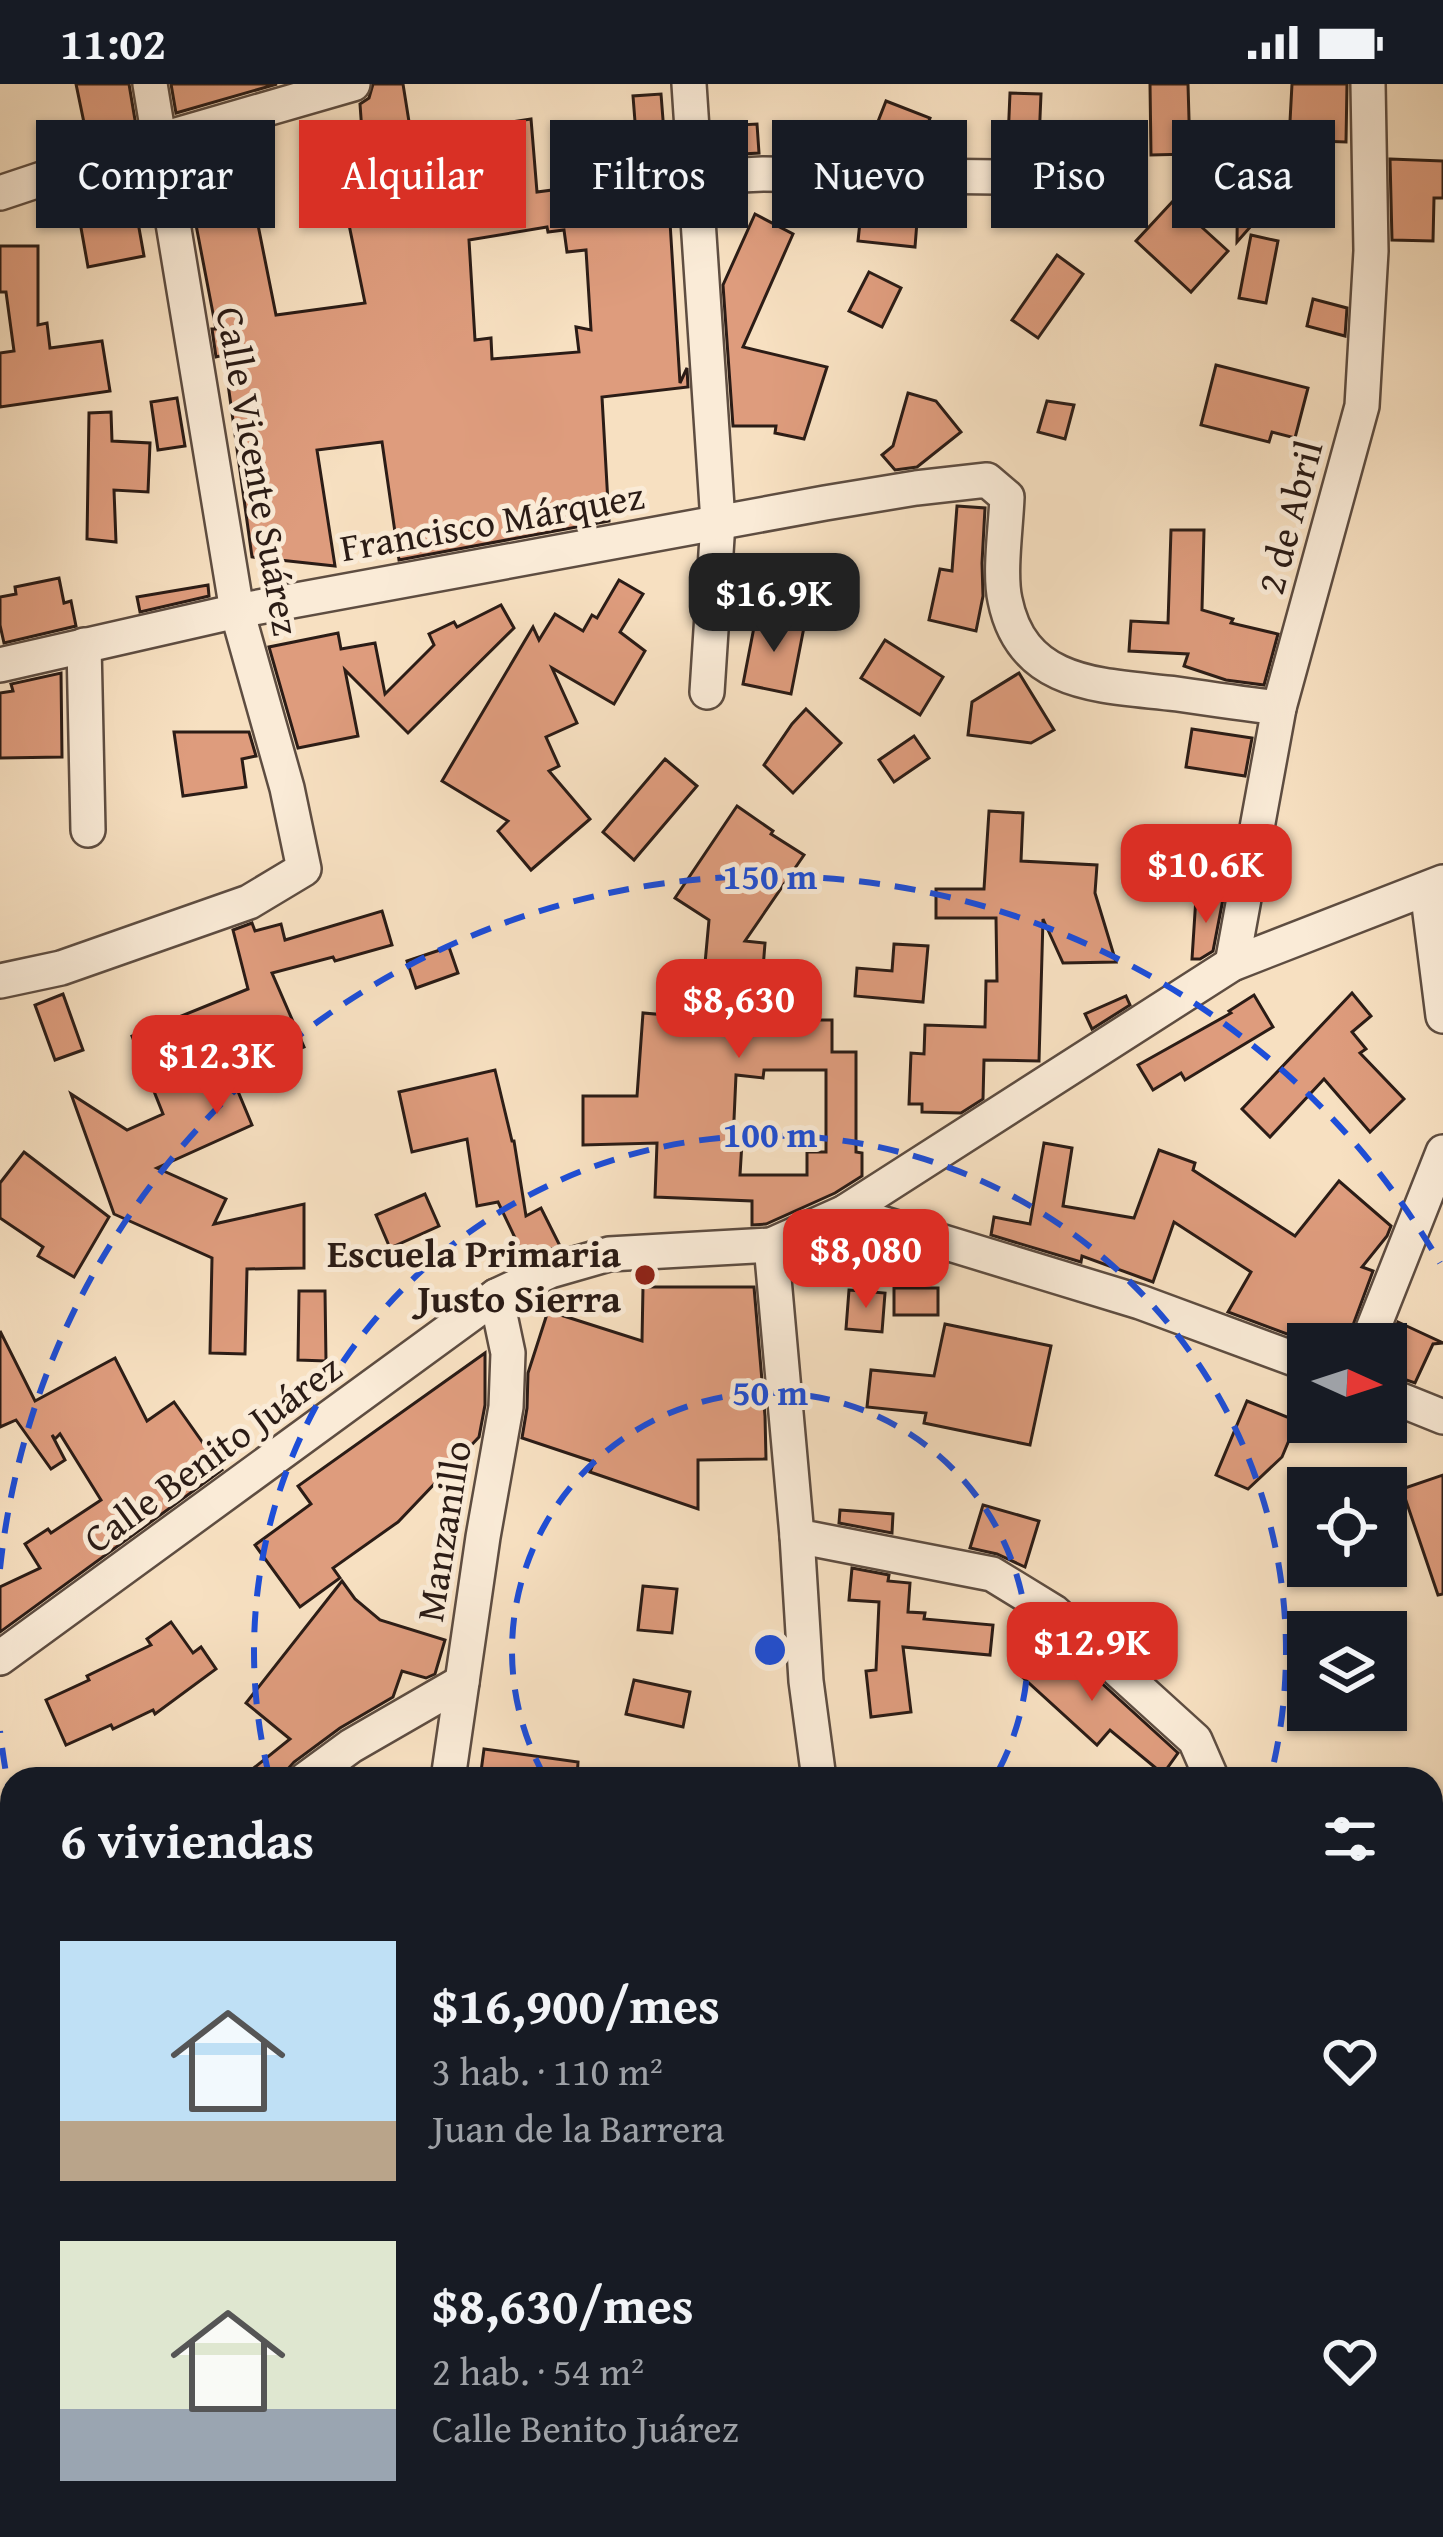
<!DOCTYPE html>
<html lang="es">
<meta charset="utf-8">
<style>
body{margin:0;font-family:"Gentium Book Plus",serif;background:#20242c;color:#f1f3f6;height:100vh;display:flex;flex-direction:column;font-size:45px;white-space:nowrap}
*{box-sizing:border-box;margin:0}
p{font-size:39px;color:#9ea1a6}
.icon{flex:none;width:66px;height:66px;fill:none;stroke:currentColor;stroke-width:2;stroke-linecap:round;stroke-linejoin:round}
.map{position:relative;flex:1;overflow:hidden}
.side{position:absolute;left:0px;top:1683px;width:1443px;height:771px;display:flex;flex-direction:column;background:#171b24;border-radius:36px 36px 0 0;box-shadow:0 3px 9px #0004}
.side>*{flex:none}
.guide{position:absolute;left:36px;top:36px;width:1371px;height:108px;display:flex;gap:24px}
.needle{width:78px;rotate:93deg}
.controls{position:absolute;left:1287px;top:1239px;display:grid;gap:24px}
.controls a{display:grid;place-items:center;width:120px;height:120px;border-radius:0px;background:#171b24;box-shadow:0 3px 9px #0004;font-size:60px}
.price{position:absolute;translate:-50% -102px;padding:0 27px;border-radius:24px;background:#d93025;color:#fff;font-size:39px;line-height:78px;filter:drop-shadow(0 3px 6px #0008)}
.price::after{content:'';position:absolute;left:50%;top:72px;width:36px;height:27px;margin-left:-18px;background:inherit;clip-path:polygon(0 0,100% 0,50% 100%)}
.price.selected{background:#222;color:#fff}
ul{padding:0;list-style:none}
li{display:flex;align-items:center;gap:36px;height:300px;padding:0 60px}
li span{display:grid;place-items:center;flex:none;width:336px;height:240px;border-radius:0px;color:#555}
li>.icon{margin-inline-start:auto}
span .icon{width:144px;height:144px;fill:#fffc;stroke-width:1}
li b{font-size:51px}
h2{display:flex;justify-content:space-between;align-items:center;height:144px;padding:0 60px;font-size:51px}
.pill{padding:0 42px;border-radius:0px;background:#171b24;box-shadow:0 3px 9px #0004;font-size:42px;line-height:108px}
.pill.selected{background:#d93025;color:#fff}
.status{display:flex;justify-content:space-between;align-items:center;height:84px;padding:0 60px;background:#171b24;direction:ltr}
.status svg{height:33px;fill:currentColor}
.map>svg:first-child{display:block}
.building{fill:#de9c7d;stroke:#2b1c16;stroke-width:3;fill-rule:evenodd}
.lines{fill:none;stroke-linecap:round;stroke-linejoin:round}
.minor-casing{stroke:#5e4d41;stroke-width:38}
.minor{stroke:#faebd7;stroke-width:33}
.ring{fill:none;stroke:#1d4ed8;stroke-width:6;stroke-dasharray:21 15}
.poi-dot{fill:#8f2418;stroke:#faebd7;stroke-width:4.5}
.labels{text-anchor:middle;stroke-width:10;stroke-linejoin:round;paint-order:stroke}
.street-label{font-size:39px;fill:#2b1c16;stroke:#faebd7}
.poi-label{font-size:39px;font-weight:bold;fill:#2b1c16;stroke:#faebd7;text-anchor:end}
.centre{fill:#1d4ed8;stroke:#faebd7;stroke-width:6}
.ring-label{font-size:36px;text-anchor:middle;font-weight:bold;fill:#1d4ed8;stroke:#faebd7;stroke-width:10;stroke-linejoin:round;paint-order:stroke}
</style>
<div class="status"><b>11:02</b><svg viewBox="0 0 49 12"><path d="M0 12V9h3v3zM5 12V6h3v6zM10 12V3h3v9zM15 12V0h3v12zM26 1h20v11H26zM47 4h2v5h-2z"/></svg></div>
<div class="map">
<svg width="1443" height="2453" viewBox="0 0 1443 2453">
<rect width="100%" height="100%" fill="#f7e0c1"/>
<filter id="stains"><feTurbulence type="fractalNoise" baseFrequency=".00167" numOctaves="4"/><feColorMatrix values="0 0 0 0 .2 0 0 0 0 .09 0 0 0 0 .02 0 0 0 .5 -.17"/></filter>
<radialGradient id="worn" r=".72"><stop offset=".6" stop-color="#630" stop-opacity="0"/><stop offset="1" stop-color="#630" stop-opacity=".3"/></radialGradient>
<g class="building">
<polygon points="76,0 129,0 136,42 88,58"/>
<polygon points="171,0 277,0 176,29"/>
<path d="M373,0H403L414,69L499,48L498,40L531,35L537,108L560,105L561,116L640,109L638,77L667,90L680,299L687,284L688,303L602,313L609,437L399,476L382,358L317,366L335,482L252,473L224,271L216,273L212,245H216L187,94L246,81L276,231L365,219L335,72L363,62L360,20L369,14ZM547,143L548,148L564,146L567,168L586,166L591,246L576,243L579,268L492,275L491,254L475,256L469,156Z"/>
<polygon points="1150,0 1188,0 1190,70 1151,71"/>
<polygon points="1292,0 1347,0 1346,58 1289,56"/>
<polygon points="1010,9 1041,10 1039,57 1008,56"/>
<polygon points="661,10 666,74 638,76 633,12"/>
<polygon points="886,17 930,34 916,71 886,71 870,58"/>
<polygon points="757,40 759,69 725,71 723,42"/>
<polygon points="1238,73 1267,73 1266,125 1237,158"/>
<polygon points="1390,75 1443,77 1443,114 1434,114 1433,157 1392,156"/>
<polygon points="134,116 144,172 88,183 78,127"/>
<polygon points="1173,117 1228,167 1191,208 1136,157"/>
<polygon points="862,119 918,125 915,163 858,157"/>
<polygon points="755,130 793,150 743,263 827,283 804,355 775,349 776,342 733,342 723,201"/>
<polygon points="1251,151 1278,157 1266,219 1239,214"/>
<polygon points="0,162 38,162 38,241 47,239 50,264 102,257 110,307 0,323 0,269 14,267 6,208 0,208"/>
<polygon points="1057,171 1083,190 1038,254 1012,236"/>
<polygon points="869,188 901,204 882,243 849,227"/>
<polygon points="1313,215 1347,224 1345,252 1307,242"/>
<polygon points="1216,281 1308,304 1295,354 1272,348 1269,358 1201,341"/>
<polygon points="908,309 936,317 961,348 917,383 895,386 882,371 893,362"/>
<polygon points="177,314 185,362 158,366 151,318"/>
<polygon points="1047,317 1074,321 1065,355 1038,348"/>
<polygon points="111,328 112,357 150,359 148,408 114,406 116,458 87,455 89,329"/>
<polygon points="957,422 985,424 982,479 983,512 976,547 929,536 940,485 952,487"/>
<polygon points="1171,446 1204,446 1202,526 1233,535 1231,539 1278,550 1264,601 1226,596 1184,582 1188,570 1129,567 1131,537 1168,539"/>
<polygon points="59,494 64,519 71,517 76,542 4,559 0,541 0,513 16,510 15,503"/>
<polygon points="619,496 643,510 620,548 645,567 614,620 552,584 577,639 546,653 559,682 549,687 590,735 531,786 498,747 508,737 442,697 533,543 539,556 555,530 583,547 592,531 597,534"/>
<polygon points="208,501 209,512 140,528 137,513"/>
<polygon points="501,521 514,544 408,649 345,586 358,652 298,664 269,563 338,549 341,565 375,559 385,610 434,561 429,550 454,538 457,543"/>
<polygon points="776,532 805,538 791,610 743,600 755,538 775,542"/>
<polygon points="885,556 943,593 920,631 861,594"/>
<polygon points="61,589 62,673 0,674 0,609 13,607 11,600"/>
<polygon points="1019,589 1054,646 1031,659 968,651 972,618"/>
<polygon points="806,625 841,659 793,709 764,681 792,640"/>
<polygon points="1192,645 1252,654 1245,692 1186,683"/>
<polygon points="174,648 249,648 256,672 242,675 246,703 183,712"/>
<polygon points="914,652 929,674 894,698 879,676"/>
<polygon points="665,675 697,702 634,776 603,748"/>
<path d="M737,722L773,747L771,750L804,771L745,857L765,859L759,936H832V968H856V1068L862,1069V1092L835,1109L766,1140L752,1141V1117L655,1113L657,1059L583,1061V1012H637L643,929L700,934L709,836L675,814ZM764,986H826V1068H807V1091H740L742,1058H733L736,991L763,994Z"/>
<polygon points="989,727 1023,729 1021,777 1097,781 1095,809 1116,878 1063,879 1043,835 1039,977 984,976 983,1015 961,1029 922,1028 922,1020 909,1020 911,969 924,970 925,941 985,943 986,897 997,897 996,834 936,834 936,805 984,805"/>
<polygon points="1196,813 1223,815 1213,867 1200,875 1192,875"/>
<polygon points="382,827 392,861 335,877 333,873 272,889 304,963 232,993 252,1041 157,1084 226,1115 214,1140 304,1120 304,1184 247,1185 245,1270 210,1269 212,1174 114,1130 71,1010 127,1046 163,1030 132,952 248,905 233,846 252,839 255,847 281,840 285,856"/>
<polygon points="894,860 928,862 923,918 855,912 857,884 892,887"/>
<polygon points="449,863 458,889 416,904 407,877"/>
<polygon points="1352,909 1371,932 1352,948 1366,965 1360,969 1404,1015 1370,1048 1324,995 1270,1053 1242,1025"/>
<polygon points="63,910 83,966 55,976 35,921"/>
<polygon points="1254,911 1273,943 1185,996 1181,989 1153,1006 1138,981 1231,929 1229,927"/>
<polygon points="1126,912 1130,921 1092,945 1085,930"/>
<polygon points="495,986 512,1057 514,1057 526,1132 541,1124 560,1162 525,1175 498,1118 477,1122 467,1055 412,1068 399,1008"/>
<polygon points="1044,1059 1072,1064 1063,1122 1134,1134 1159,1066 1195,1079 1193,1086 1295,1152 1339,1097 1391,1142 1387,1152 1362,1183 1373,1187 1346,1260 1314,1260 1228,1228 1251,1188 1174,1138 1153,1198 1082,1172 1081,1178 991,1151 994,1133 1030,1140"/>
<polygon points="24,1068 109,1133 74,1193 38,1172 43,1163 0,1134 0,1099"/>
<polygon points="425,1110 439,1142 390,1164 376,1131"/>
<polygon points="643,1203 754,1203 765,1332 766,1375 698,1376 698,1425 590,1388 594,1378 522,1354 527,1324 528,1289 548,1227 642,1257"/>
<rect x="894" y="1204" width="44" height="27"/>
<polygon points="849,1206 885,1209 882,1248 846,1245"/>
<polygon points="299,1207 325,1207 326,1277 298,1276"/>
<polygon points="1398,1238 1443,1259 1433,1260 1415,1299 1386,1289 1386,1269"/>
<polygon points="945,1240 1051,1262 1030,1361 924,1339 926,1329 867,1323 871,1286 934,1292"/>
<polygon points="0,1247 35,1317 115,1274 147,1337 174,1318 222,1386 0,1548 0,1503 40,1484 25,1460 48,1445 51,1449 101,1416 60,1350 55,1355 52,1351 65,1376 51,1385 16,1336 0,1343"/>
<polygon points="485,1269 485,1321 479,1353 398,1438 333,1484 340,1494 300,1523 255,1461 311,1420 298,1402"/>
<polygon points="1247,1317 1297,1337 1282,1373 1248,1405 1216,1391"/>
<polygon points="1443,1391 1443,1510 1438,1511 1402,1405"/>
<polygon points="983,1421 1039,1437 1025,1483 997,1470 970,1464"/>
<polygon points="840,1426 893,1430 892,1449 839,1439"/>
<polygon points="852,1484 889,1491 888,1497 910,1499 908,1528 925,1529 924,1535 993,1541 990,1571 903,1563 911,1628 871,1633 866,1587 876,1586 879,1518 849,1516"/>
<polygon points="342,1497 355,1515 380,1536 445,1556 435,1590 426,1594 402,1587 393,1613 340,1644 294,1678 287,1686 285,1695 240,1695 290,1655 246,1619"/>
<polygon points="643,1502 677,1505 672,1549 638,1546"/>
<polygon points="171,1538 193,1569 201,1563 216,1585 155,1630 153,1626 113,1645 111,1641 66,1661 46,1616 89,1596 87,1592 151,1561 147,1555"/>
<polygon points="1051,1553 1178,1669 1163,1690 1110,1646 1097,1661 1018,1589"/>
<polygon points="634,1596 690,1608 683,1643 626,1630"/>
<polygon points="484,1665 578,1678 577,1695 480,1695"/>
</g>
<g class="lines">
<defs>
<g id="minor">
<polyline points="689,0 718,438 707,608"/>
<polyline points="697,93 763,90 1087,94"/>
<polyline points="0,109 159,56 353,0"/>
<polyline points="84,561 88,746"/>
<path d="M0,581L237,527L825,419L916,404L987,396L1007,413C1006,442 999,489 1005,516C1023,605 1105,601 1177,610C1211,615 1245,620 1279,624"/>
<polyline points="1427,805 1443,932"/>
<polyline points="1232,880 1279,624 1362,322 1371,167 1368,0"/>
<polyline points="0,897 61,884 249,818 304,785 287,704 237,527 150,0"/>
<polyline points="845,1128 1140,1218 1308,1280"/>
<polyline points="771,1161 797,1452 992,1490 1054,1528 1195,1656 1212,1695"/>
<polyline points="1367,1260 1443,1068"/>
<polyline points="1386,1310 1443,1333"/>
<polyline points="797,1452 806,1597 819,1695"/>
<polyline points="0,1574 496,1212 550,1187 609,1170 771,1161 845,1128 1232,880 1443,798"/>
<polyline points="306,1695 351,1662 462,1598"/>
<polyline points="448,1695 483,1453 506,1323 508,1269 496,1212"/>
<polyline points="0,1923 12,1913"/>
<polyline points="634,2442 635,2453"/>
<polyline points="1314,2442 1316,2453"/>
<polyline points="263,2453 263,2442"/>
<polyline points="1019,2453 1024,2442"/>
</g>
</defs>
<use href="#minor" class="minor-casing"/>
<use href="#minor" class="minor"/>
</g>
<g class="ring">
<path d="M545 1693A258 258 0 1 1 995 1693"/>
<path d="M269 1691A516 516 0 1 1 1271 1691"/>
<path d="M12 1720A774 774 0 0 1 0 1647M0 1485A774 774 0 0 1 1440 1179"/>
</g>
<circle class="poi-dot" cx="645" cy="1191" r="12"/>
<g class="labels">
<g class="street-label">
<text transform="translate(259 387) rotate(80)" y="14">Calle Vicente Suárez</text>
<text transform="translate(1289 433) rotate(-75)" y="14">2 de Abril</text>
<text transform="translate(492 437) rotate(-10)" y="14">Francisco Márquez</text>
<text transform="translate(212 1369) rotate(-36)" y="14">Calle Benito Juárez</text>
<text transform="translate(443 1447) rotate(-81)" y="14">Manzanillo</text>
</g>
<g class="poi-label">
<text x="621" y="1183">Escuela Primaria<tspan x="621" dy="45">Justo Sierra</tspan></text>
</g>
</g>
<circle cx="770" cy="1566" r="18" class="centre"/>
<g class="ring-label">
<text x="770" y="805">150 m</text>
<text x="770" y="1063">100 m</text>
<text x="770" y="1321">50 m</text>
</g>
<rect width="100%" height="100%" filter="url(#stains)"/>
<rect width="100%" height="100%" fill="url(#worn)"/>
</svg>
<div class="controls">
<a><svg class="needle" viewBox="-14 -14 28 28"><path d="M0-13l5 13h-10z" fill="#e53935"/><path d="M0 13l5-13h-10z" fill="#9ea1a6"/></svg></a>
<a><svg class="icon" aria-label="locate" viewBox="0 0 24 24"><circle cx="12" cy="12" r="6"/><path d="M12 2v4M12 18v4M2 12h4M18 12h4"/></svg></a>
<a><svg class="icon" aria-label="layers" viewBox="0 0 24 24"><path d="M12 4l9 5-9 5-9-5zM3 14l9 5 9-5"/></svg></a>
</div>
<b class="price selected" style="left:774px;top:571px">$16.9K</b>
<b class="price" style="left:1206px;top:842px">$10.6K</b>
<b class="price" style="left:739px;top:977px">$8,630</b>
<b class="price" style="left:217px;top:1033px">$12.3K</b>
<b class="price" style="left:866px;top:1227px">$8,080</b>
<b class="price" style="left:1092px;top:1620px">$12.9K</b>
<div class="guide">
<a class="pill">Comprar</a>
<a class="pill selected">Alquilar</a>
<a class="pill">Filtros</a>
<a class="pill">Nuevo</a>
<a class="pill">Piso</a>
<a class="pill">Casa</a>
</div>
<section class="side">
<h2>6 viviendas<svg class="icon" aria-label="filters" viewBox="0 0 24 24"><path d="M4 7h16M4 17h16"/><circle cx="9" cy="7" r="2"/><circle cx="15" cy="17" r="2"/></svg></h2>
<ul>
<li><span style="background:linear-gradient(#bfe0f5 75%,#b9a48a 0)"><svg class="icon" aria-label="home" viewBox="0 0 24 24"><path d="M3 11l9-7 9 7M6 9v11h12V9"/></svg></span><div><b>$16,900/mes</b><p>3 hab. · 110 m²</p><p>Juan de la Barrera</p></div><svg class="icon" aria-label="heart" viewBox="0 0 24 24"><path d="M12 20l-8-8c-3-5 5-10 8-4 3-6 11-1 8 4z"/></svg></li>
<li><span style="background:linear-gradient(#dfe7d0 70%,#9aa5b1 0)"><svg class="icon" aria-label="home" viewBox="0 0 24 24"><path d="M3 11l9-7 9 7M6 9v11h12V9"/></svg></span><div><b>$8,630/mes</b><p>2 hab. · 54 m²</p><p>Calle Benito Juárez</p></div><svg class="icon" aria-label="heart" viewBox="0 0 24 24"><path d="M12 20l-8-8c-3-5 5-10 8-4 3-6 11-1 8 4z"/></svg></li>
</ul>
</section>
</div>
